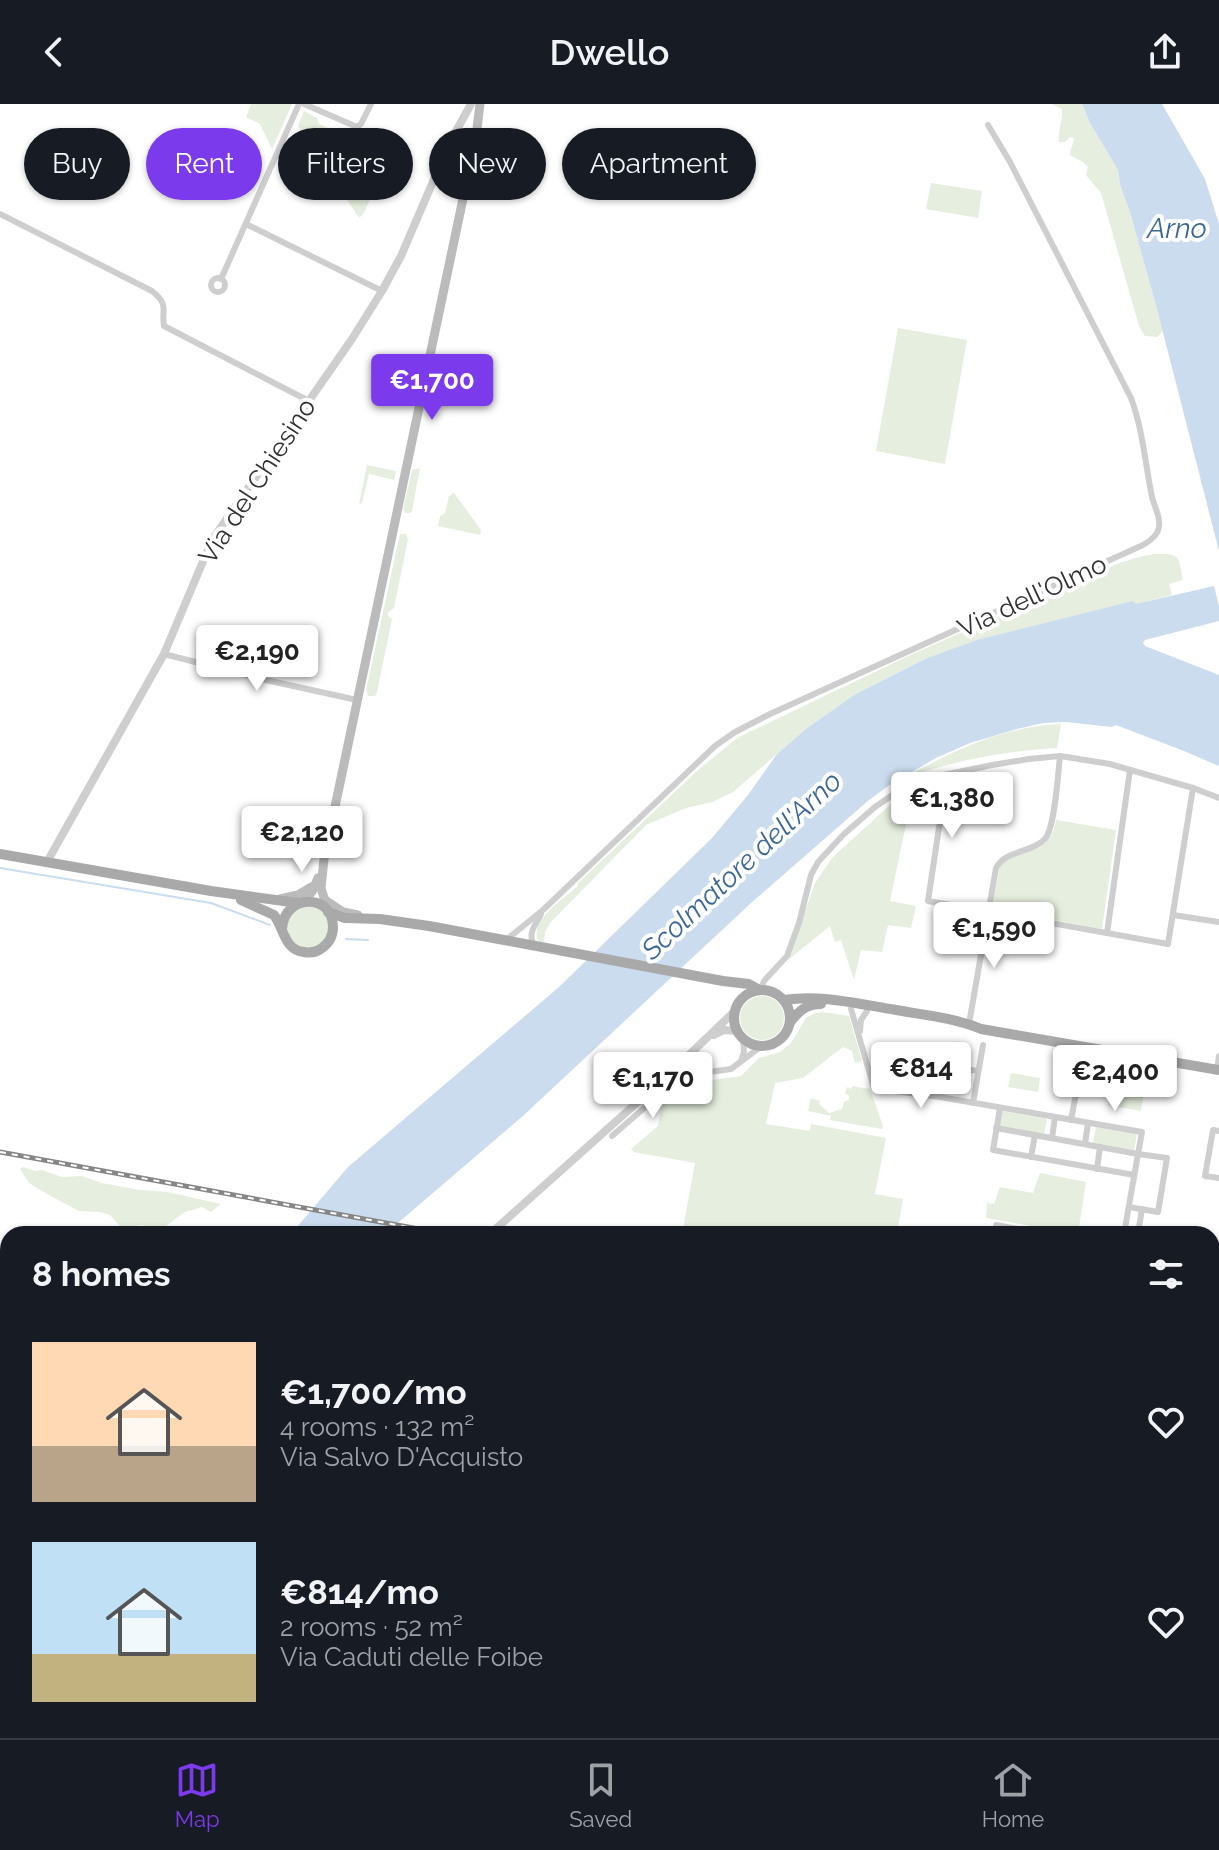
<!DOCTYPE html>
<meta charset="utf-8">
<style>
body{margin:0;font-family:Raleway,sans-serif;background:#242831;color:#f1f3f6;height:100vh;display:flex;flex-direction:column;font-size:30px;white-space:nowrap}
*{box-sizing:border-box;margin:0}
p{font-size:26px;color:#9ea1a6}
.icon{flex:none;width:44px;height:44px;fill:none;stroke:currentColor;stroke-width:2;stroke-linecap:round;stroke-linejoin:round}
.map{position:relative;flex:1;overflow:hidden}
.details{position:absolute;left:0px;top:1122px;width:1220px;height:512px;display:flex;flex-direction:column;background:#171b24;border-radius:24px 24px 0 0;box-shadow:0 2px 6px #0004}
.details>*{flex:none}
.banner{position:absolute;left:24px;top:24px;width:800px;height:72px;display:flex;gap:16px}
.price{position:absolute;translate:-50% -68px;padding:0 18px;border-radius:8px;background:#fff;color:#222;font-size:26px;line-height:52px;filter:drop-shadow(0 2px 4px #0008)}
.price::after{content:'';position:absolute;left:50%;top:48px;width:24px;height:18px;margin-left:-12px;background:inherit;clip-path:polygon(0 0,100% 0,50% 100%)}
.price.current{background:#7c3aed;color:#fff}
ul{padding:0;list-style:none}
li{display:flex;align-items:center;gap:24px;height:200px;padding:0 32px}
li span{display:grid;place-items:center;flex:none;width:224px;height:160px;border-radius:0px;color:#555}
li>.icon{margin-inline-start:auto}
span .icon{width:96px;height:96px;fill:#fffc;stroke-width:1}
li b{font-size:34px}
h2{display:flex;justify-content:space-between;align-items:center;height:96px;padding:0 32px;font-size:34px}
.chip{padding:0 28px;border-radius:36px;background:#171b24;box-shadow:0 2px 6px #0004;font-size:28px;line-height:72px}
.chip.current{background:#7c3aed;color:#fff}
header{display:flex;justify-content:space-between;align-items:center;height:104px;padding:0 32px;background:#171b24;font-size:36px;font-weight:600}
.menu{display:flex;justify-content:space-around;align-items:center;height:112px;border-top:2px solid #363941;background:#171b24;font-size:22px;color:#9ea1a6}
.menu a{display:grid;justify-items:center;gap:4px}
.menu .current{color:#7c3aed}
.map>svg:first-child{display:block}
.green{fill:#e5eedf}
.water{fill:#cbdcee}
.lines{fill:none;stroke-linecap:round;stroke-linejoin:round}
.stream{stroke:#cbdcee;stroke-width:2}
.canal{stroke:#cbdcee;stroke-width:8}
.minor{stroke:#cecece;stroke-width:6}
.tertiary{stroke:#cecece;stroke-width:8}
.secondary{stroke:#bbb;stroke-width:9}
.primary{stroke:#a9a9a9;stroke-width:10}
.rail-casing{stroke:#868686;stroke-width:5}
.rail{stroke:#fff;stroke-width:2;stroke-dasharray:6;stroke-linecap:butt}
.labels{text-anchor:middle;stroke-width:8;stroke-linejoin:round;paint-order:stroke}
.street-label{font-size:26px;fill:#313131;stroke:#fff}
.water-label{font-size:28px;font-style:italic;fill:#3c6796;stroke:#fff}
</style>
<header><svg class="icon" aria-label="back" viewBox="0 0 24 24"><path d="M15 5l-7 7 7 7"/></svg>Dwello<svg class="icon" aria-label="share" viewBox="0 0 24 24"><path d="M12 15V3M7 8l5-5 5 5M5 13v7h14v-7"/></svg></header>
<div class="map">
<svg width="1219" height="1634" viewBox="0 0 1219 1634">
<rect width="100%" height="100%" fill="#fff"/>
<g class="green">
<polygon points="251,0 292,0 272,45 260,20 246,13"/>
<path d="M1052,0H1082L1090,19L1118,66L1120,81L1130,108L1163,227L1157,233L1145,232L1139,222L1101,89L1086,71L1088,63L1083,58L1070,51C1070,44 1074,40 1074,34L1070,33L1065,38H1059C1058,24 1063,17 1062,5Z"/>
<polygon points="304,7 317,14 319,20 349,34 344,45 373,88 364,109 359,114 298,22"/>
<polygon points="931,79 982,87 978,114 926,105"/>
<polygon points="898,224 967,236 945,360 876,347"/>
<polygon points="367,361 396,367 394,376 369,370 362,399 359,400"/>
<polygon points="420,364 412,407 410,409 405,409 403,405 412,366"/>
<polygon points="454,389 481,426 480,431 438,422 440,412 445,409 449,392"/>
<polygon points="400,430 406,430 408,435 394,504 388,508 388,512 392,515 377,588 375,592 368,592 366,586"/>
<path d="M1155,450C1181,450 1178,451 1183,476L1169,480L1172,491L925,555L854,591L806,625L733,688L712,698L686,704L646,721L550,819L545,828L544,838H539C527,818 563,795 577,783L578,779L697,667L737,634L908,552L1119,459L1143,452Z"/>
<path d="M1061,620L1057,644C1005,647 953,657 904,674C952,647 1004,622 1061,620Z"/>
<polygon points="932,679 942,683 937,705 910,701 890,797 916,802 911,824 888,821 882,848 861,846 854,876 841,836 835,838 830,822 788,856 815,779 832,754 892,699 915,686"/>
<path d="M1056,716L1116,726L1102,825L992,805L1000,762C1020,740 1049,757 1056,716Z"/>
<circle cx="308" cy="823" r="21"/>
<circle cx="762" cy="914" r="22"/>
<polygon points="823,908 849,912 862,957 855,959 852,947 843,943 803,974 775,979 766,1020 810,1027 811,1020 886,1034 875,1090 903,1095 897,1130 682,1130 695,1059 634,1048 631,1045 658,1022 661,1001 675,989 691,990 692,986 688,984 687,982 691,979 741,972 759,954 780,948 791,939 806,914 815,909"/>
<polygon points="1011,969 1040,974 1038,988 1008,983"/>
<polygon points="847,983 851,985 852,982 870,985 883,1022 882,1025 830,1016 831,1012 808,1007 811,994 820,997 819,1000 829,1009 842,1005 844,998 849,996 849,992 845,989"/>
<polygon points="1111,987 1143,993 1141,1007 1108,1001"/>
<polygon points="1002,1007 1047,1015 1044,1030 999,1022"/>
<polygon points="1096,1023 1137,1030 1134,1046 1093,1039"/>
<path d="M23,1063L35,1067L42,1066L62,1073L82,1072L102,1079L140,1086L167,1088L221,1100L211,1108L202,1103L185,1108L163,1124C147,1125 138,1114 127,1130L110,1111L100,1108L79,1107L47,1090L29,1079L20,1065Z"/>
<polygon points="1040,1069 1086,1078 1078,1130 986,1114 987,1099 994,1100 1000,1083 1033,1089"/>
</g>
<g class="water">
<polygon points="1082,0 1162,0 1205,75 1219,120 1219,447 1158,209 1130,108 1120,81 1118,66 1090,19"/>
<polygon points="1214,482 1219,502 1219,517 1145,536 1143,539 1145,542 1219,571 1219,662 1184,647 1116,621 1112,623 1066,618 1043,619 1017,625 970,639 936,654 891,680 869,696 751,799 524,1011 385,1130 291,1130 348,1063 559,883 712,734 748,691 777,650 806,625 854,591 925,555 977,536 1133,497 1136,500"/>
</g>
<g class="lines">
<g class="stream">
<polyline points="0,764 211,799 270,821"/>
<polyline points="346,835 368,836"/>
</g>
<polyline class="canal" points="0,1373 8,1367"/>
<g class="minor">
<polyline points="304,0 357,23 361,20 371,0"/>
<path d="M0,110L152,187C170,202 161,204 164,222L309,297"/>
<polyline points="246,120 382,187"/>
<circle cx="218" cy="181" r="7"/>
<polyline points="221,175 299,0"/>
<polyline points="164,550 266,576 357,596"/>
<polyline points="947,670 928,797 1168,840 1193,684"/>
<polyline points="1173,811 1219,818"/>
<polyline points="1107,829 1130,666"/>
<path d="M506,836L543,806L715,642L735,628L770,610L1143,441C1150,437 1158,431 1159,423C1161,413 1154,402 1152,393C1145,359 1143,326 1131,294L1010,58L988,21"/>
<path d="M535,842C526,830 536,821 541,810"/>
<polyline points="761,885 764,877 787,852 799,819 811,771 818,758 844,730 875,703 907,681 934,673 992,661 1029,655 1060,652 1110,660 1193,684 1219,694"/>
<polyline points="851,905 874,984 940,993 1142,1028 1138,1050 996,1024"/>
<path d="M969,920L996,764C1005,746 1032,749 1045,735C1055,724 1058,669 1060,652"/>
<polyline points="860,927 861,916 867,907"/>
<polyline points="741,957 744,948 743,935"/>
<polyline points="1217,966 1219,952"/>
<polyline points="910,989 914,960 937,961 978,967"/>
<polyline points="973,999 983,941"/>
<polyline points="1000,1004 993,1046 1134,1071"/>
<polyline points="1071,1016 1085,943"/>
<polyline points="1219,1027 1213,1026 1205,1072 1219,1074"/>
<polyline points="612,1032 674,978 694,970 731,965 763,941"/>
<polyline points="1052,1034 1055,1013"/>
<polyline points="1085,1040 1088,1019"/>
<polyline points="1031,1053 1035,1031"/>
<polyline points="1097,1065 1100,1043"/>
<polyline points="996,1121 1046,1130"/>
<polyline points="1124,1130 1138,1050 1167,1054 1158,1108 1129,1103"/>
<polyline points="1138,1130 1142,1105"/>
<polyline points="1212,1159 1219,1160"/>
<polyline points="1212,1238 1219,1209"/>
</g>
<g class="tertiary">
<polyline points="47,758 164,550 212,436 352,235 382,187 401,152 450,38 471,0"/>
<polyline points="714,931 724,926 738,927"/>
<polyline points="490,1130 669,970 736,906"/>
<polyline points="1212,1378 1219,1379"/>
<polyline points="0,1502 8,1496"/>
</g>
<g class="secondary">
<polyline points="280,795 298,791 311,783"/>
<polyline points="325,796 343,808 358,811"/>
<polyline points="300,799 312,788 318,774"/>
<polyline points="328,807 321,784 324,755 476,33 480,0"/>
</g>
<g class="primary">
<polyline points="0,750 211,787 298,799"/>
<path d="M241,796L274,811C284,824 284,846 304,848C310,849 317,848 322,844C329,839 333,831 333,823C333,789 284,789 282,825"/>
<polyline points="328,808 345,814 380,815 429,822 723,877 749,880 758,885"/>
<circle cx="762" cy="914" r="28"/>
<path d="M784,896C821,890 858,900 896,906C924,911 955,914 981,925L1219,966"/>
<path d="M790,918C799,907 806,900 821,900"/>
</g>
<defs>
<g id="rail">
<polyline points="0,1048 446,1130"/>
<polyline points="1216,1260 1219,1261"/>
<polyline points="1212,1275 1219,1276"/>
</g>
</defs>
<use href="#rail" class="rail-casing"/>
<use href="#rail" class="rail"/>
</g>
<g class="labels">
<g class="street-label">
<text transform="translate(257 377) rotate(-57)" y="9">Via del Chiesino</text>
<text transform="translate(1032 492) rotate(-25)" y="9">Via dell'Olmo</text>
</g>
<g class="water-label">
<text x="1177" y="134">Arno</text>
<text transform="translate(741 761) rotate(-43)" y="10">Scolmatore dell'Arno</text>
</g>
</g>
</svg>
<b class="price current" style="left:432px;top:318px">€1,700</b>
<b class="price" style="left:257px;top:589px">€2,190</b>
<b class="price" style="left:952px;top:736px">€1,380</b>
<b class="price" style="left:302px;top:770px">€2,120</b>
<b class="price" style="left:994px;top:866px">€1,590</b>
<b class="price" style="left:921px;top:1006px">€814</b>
<b class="price" style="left:1115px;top:1009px">€2,400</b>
<b class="price" style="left:653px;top:1016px">€1,170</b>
<div class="banner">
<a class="chip">Buy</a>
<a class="chip current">Rent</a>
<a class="chip">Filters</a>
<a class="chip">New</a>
<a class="chip">Apartment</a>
</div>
<section class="details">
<h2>8 homes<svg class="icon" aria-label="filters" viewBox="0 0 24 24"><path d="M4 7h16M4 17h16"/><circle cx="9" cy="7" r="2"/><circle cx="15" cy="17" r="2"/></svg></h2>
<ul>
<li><span style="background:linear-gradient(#ffd9b3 65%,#b9a48a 0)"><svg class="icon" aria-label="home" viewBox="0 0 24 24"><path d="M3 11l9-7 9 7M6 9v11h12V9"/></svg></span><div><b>€1,700/mo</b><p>4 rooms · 132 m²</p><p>Via Salvo D'Acquisto</p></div><svg class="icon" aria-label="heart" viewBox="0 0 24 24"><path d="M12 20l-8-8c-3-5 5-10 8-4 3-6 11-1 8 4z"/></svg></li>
<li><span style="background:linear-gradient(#bfe0f5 70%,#c2b280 0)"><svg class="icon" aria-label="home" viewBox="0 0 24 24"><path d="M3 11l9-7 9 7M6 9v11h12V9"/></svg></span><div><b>€814/mo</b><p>2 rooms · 52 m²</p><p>Via Caduti delle Foibe</p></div><svg class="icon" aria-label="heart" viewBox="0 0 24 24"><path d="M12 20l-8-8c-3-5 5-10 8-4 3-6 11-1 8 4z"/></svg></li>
</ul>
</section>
</div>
<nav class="menu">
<a class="current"><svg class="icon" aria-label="map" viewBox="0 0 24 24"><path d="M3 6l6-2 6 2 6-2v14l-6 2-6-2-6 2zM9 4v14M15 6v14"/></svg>Map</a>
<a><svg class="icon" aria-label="saved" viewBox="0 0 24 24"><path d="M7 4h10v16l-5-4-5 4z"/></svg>Saved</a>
<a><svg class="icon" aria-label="home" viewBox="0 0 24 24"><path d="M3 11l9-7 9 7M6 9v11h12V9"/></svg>Home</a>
</nav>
